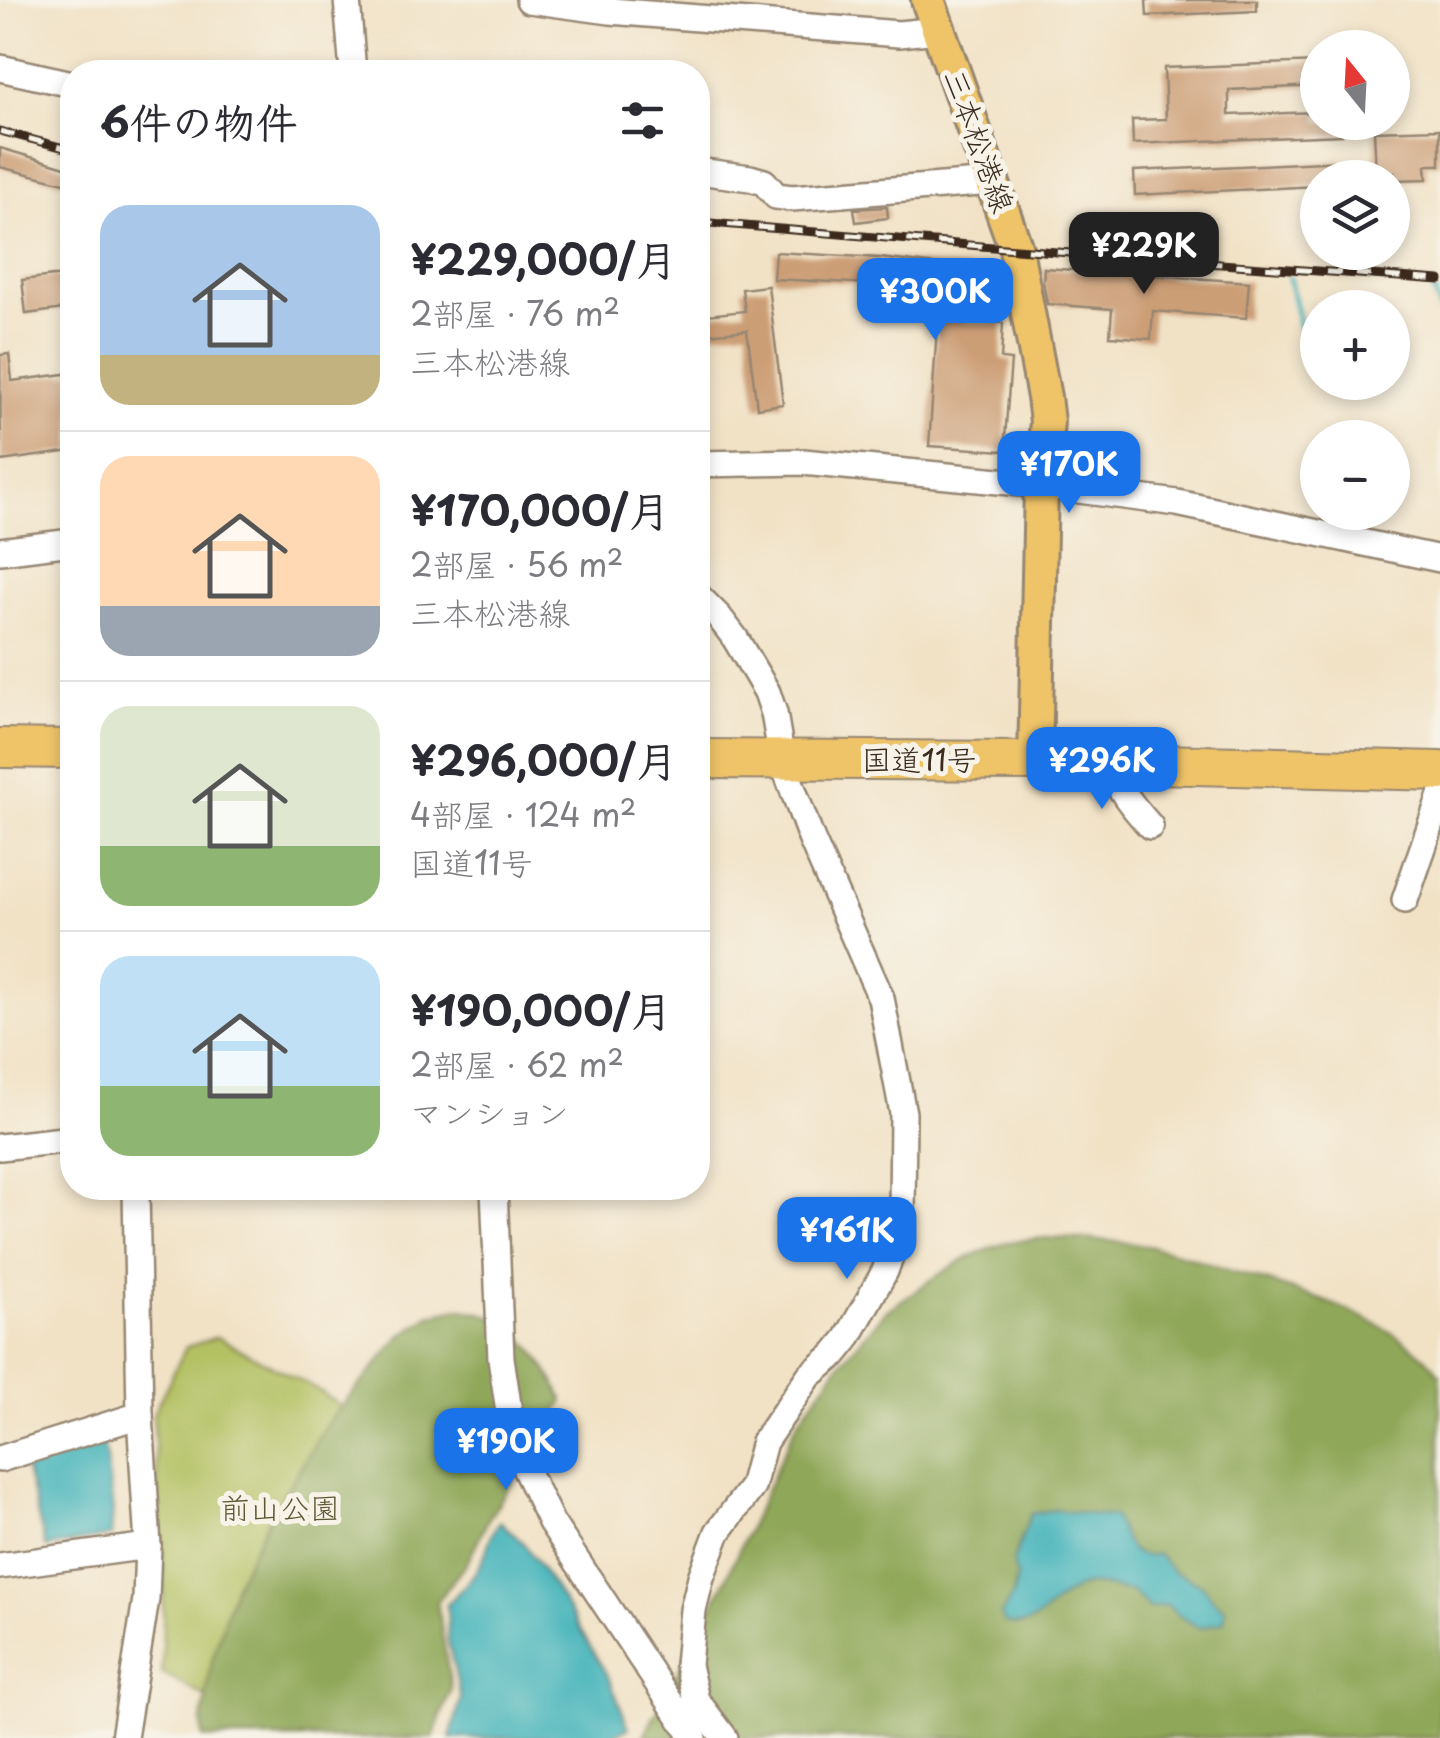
<!DOCTYPE html>
<html lang="ja">
<meta charset="utf-8">
<style>
body{margin:0;font-family:"Playpen Sans","Klee One",sans-serif;background:#f2f2f3;color:#2b2b33;height:100vh;display:flex;flex-direction:column;font-size:38px;white-space:nowrap}
*{box-sizing:border-box;margin:0}
p{font-size:32px;color:#7c7c81}
.icon{flex:none;width:55px;height:55px;fill:none;stroke:currentColor;stroke-width:2;stroke-linecap:round;stroke-linejoin:round}
.map{position:relative;flex:1;overflow:hidden}
.drawer{position:absolute;left:60px;top:60px;width:650px;height:1140px;display:flex;flex-direction:column;background:#fff;border-radius:40px;box-shadow:0 5px 15px #0003}
.drawer>*{flex:none}
.needle{width:65px;rotate:342deg}
.controls{position:absolute;left:1300px;top:30px;display:grid;gap:20px}
.controls a{display:grid;place-items:center;width:110px;height:110px;border-radius:50%;background:#fff;box-shadow:0 5px 15px #0003;font-size:50px}
.price{position:absolute;translate:-50% -85px;padding:0 22px;border-radius:20px;background:#1a73e8;color:#fff;font-size:32px;line-height:65px;filter:drop-shadow(0 2px 5px #0008)}
.price::after{content:'';position:absolute;left:50%;top:60px;width:30px;height:22px;margin-left:-15px;background:inherit;clip-path:polygon(0 0,100% 0,50% 100%)}
.price.active{background:#222;color:#fff}
ul{padding:0;list-style:none}
li{display:flex;align-items:center;gap:30px;height:250px;padding:0 40px}
li+li{border-top:2px solid #e1e1e2}
li span{display:grid;place-items:center;flex:none;width:280px;height:200px;border-radius:30px;color:#555}
li>.icon{margin-inline-start:auto}
span .icon{width:120px;height:120px;fill:#fffc;stroke-width:1}
li b{font-size:42px}
h2{display:flex;justify-content:space-between;align-items:center;height:120px;padding:0 40px;font-size:42px}
.map>svg:first-child{display:block}
.green{fill:#b4c163;stroke:#787640;stroke-width:2.5}
.forest{fill:#8fa759;stroke:#65683c;stroke-width:2.5}
.water{fill:#43b3ba;stroke:#3f6e6c;stroke-width:2.5}
.lines{fill:none;stroke-linecap:round;stroke-linejoin:round}
.stream{stroke:#43b3ba;stroke-width:5}
.building{fill:#cc9e76}
.minor-casing{stroke:#968672;stroke-width:30}
.major-casing{stroke:#968672;stroke-width:38}
.highway-casing{stroke:#968672;stroke-width:42}
.minor{stroke:#fff;stroke-width:25}
.major{stroke:#efc469;stroke-width:32}
.highway{stroke:#efc469;stroke-width:38}
.rail-casing{stroke:#3b2a1e;stroke-width:9}
.rail{stroke:#f7f3e8;stroke-width:5;stroke-dasharray:15;stroke-linecap:butt}
.labels{text-anchor:middle;stroke-width:10;stroke-linejoin:round;paint-order:stroke}
.street-label{font-size:30px;fill:#3b2a1e;stroke:#f7f3e8}
.park-label{font-size:30px;fill:#5f5733;stroke:#f7f3e8}
</style>
<div class="map">
<svg width="1440" height="1738" viewBox="0 0 1440 1738">
<rect width="100%" height="100%" fill="#f7f3e8"/>
<filter id="ink" filterUnits="userSpaceOnUse"><feTurbulence type="fractalNoise" baseFrequency=".01" numOctaves="2"/><feDisplacementMap in="SourceGraphic" scale="20" xChannelSelector="R" yChannelSelector="G"/><feConvolveMatrix kernelMatrix="1 2 1 2 8 2 1 2 1" color-interpolation-filters="sRGB"/></filter>
<filter id="wash" filterUnits="userSpaceOnUse"><feTurbulence type="fractalNoise" baseFrequency=".0048" numOctaves="4" result="noise"/><feDisplacementMap in="SourceGraphic" scale="40" xChannelSelector="R" yChannelSelector="G"/><feGaussianBlur stdDeviation="2.25" result="paint"/><feColorMatrix in="noise" values="0 0 0 0 0 0 0 0 0 0 0 0 0 0 0 0 0 1.4 0 .05"/><feComposite in="paint" operator="in"/></filter>
<g filter="url(#wash)">
<rect width="100%" height="100%" fill="#f1e2c6"/>
<polygon class="green" points="217,1337 318,1390 439,1475 260,1727 162,1673 164,1580 153,1414 186,1347"/>
<g class="forest">
<path d="M1045,1238C1083,1239 1123,1240 1161,1249C1186,1254 1210,1265 1235,1272C1300,1292 1397,1318 1440,1374V1738H643L722,1587L797,1423L840,1364L886,1311L937,1276L968,1257L1008,1242Z"/>
<path d="M459,1308C469,1311 481,1312 490,1316C526,1330 547,1368 564,1401L489,1518L466,1564L437,1601L451,1689L433,1738H203L202,1720L212,1661L234,1587L268,1520L329,1421L401,1336L430,1316Z"/>
</g>
<g class="water">
<polygon points="103,1437 113,1509 111,1536 46,1548 24,1463"/>
<path d="M1054,1510L1114,1517C1126,1540 1128,1562 1157,1554L1172,1571L1203,1585L1213,1600L1225,1609L1224,1621L1200,1628L1178,1615L1167,1605L1149,1608L1132,1591C1115,1592 1100,1581 1083,1586C1051,1595 1042,1633 1005,1623L1001,1615L1013,1594L1017,1578L1013,1561L1031,1514Z"/>
<path d="M500,1521L525,1545L561,1598L610,1680L629,1728L608,1738H450L461,1699L448,1641L447,1604C462,1589 480,1571 486,1551C490,1538 492,1532 500,1521Z"/>
</g>
<g class="lines">
<g class="stream">
<polyline points="1289,277 1306,355"/>
<polyline points="1434,291 1440,311"/>
</g>
</g>
<g id="blocks">
<g class="building">
<polygon points="1146,0 1257,0 1257,11 1147,16"/>
<polygon points="1318,62 1318,86 1229,90 1229,115 1318,112 1318,122 1342,122 1342,135 1133,144 1132,120 1166,119 1164,68"/>
<polygon points="1440,129 1440,165 1426,165 1427,179 1394,180 1394,172 1376,173 1374,131"/>
<polygon points="0,148 72,169 72,185 0,167"/>
<polygon points="1344,161 1344,178 1318,178 1318,186 1135,195 1134,171"/>
<polygon points="887,207 888,218 856,222 854,209"/>
<polygon points="775,252 881,258 970,269 963,321 1003,323 1001,359 1011,360 1004,451 929,446 939,299 892,294 893,285 773,279"/>
<polygon points="1044,268 1249,282 1246,318 1153,311 1151,339 1110,336 1112,309 1047,304 1043,282"/>
<polygon points="53,276 72,276 72,308 26,314 22,280"/>
<polygon points="768,286 783,404 757,408 747,330 707,334 706,315 745,311 742,289"/>
<polygon points="9,354 12,381 72,373 72,451 1,461 0,355"/>
</g>
</g>
</g>
<g filter="url(#ink)">
<use href="#blocks" fill-opacity="0" stroke="#968672" stroke-width="2.5"/>
<g class="lines">
<defs>
<g id="minor">
<polyline points="347,0 353,72"/>
<polyline points="529,0 610,11 899,34 938,30"/>
<polyline points="0,68 72,84"/>
<polyline points="698,171 750,178 764,182 776,196 792,198 992,182"/>
<polyline points="698,464 803,462 1041,485 1177,503 1440,559"/>
<polyline points="0,551 72,542"/>
<polyline points="698,596 719,617 735,638 767,692 774,713 782,760 811,838 881,998 903,1113 902,1214 898,1236 885,1271 847,1339 834,1355 809,1376 764,1442 752,1487 718,1532 701,1577 693,1610 688,1665 696,1700 725,1738"/>
<path d="M1109,764C1118,789 1133,807 1150,826"/>
<polyline points="1405,900 1440,798"/>
<polyline points="0,1147 72,1139"/>
<polyline points="494,1188 501,1358 510,1418 525,1468 551,1522 694,1738"/>
<polyline points="0,1459 140,1415"/>
<polyline points="0,1566 148,1546"/>
<polyline points="124,1738 146,1599 148,1546 140,1415 136,1188"/>
</g>
<polyline id="major" points="928,0 1016,249 1044,397 1047,422 1041,485 1035,761"/>
<g id="highway">
<polyline points="0,748 72,749"/>
<polyline points="698,759 1035,761 1440,771"/>
</g>
</defs>
<use href="#minor" class="minor-casing"/>
<use href="#major" class="major-casing"/>
<use href="#highway" class="highway-casing"/>
<use href="#minor" class="minor"/>
<use href="#major" class="major"/>
<use href="#highway" class="highway"/>
<defs>
<g id="rail">
<polyline points="0,131 72,150"/>
<polyline points="698,222 1016,249 1440,280"/>
</g>
</defs>
<use href="#rail" class="rail-casing"/>
<use href="#rail" class="rail"/>
</g>
</g>
<g class="labels">
<g class="street-label">
<text transform="translate(978 141) rotate(70)" y="10">三本松港線</text>
<text x="919" y="771">国道11号</text>
</g>
<g class="park-label">
<text x="280" y="1519">前山公園</text>
</g>
</g>
</svg>
<div class="controls">
<a><svg class="needle" viewBox="-14 -14 28 28"><path d="M0-13l5 13h-10z" fill="#e53935"/><path d="M0 13l5-13h-10z" fill="#7c7c81"/></svg></a>
<a><svg class="icon" aria-label="layers" viewBox="0 0 24 24"><path d="M12 4l9 5-9 5-9-5zM3 14l9 5 9-5"/></svg></a>
<a>+</a>
<a>−</a>
</div>
<b class="price active" style="left:1144px;top:297px">¥229K</b>
<b class="price" style="left:935px;top:343px">¥300K</b>
<b class="price" style="left:1069px;top:516px">¥170K</b>
<b class="price" style="left:1102px;top:812px">¥296K</b>
<b class="price" style="left:847px;top:1282px">¥161K</b>
<b class="price" style="left:506px;top:1493px">¥190K</b>
<section class="drawer">
<h2>6件の物件<svg class="icon" aria-label="filters" viewBox="0 0 24 24"><path d="M4 7h16M4 17h16"/><circle cx="9" cy="7" r="2"/><circle cx="15" cy="17" r="2"/></svg></h2>
<ul>
<li><span style="background:linear-gradient(#a9c7e8 75%,#c2b280 0)"><svg class="icon" aria-label="home" viewBox="0 0 24 24"><path d="M3 11l9-7 9 7M6 9v11h12V9"/></svg></span><div><b>¥229,000/月</b><p>2部屋 · 76 m²</p><p>三本松港線</p></div></li>
<li><span style="background:linear-gradient(#ffd9b3 75%,#9aa5b1 0)"><svg class="icon" aria-label="home" viewBox="0 0 24 24"><path d="M3 11l9-7 9 7M6 9v11h12V9"/></svg></span><div><b>¥170,000/月</b><p>2部屋 · 56 m²</p><p>三本松港線</p></div></li>
<li><span style="background:linear-gradient(#dfe7d0 70%,#8fb573 0)"><svg class="icon" aria-label="home" viewBox="0 0 24 24"><path d="M3 11l9-7 9 7M6 9v11h12V9"/></svg></span><div><b>¥296,000/月</b><p>4部屋 · 124 m²</p><p>国道11号</p></div></li>
<li><span style="background:linear-gradient(#bfe0f5 65%,#8fb573 0)"><svg class="icon" aria-label="home" viewBox="0 0 24 24"><path d="M3 11l9-7 9 7M6 9v11h12V9"/></svg></span><div><b>¥190,000/月</b><p>2部屋 · 62 m²</p><p>マンション</p></div></li>
</ul>
</section>
</div>
